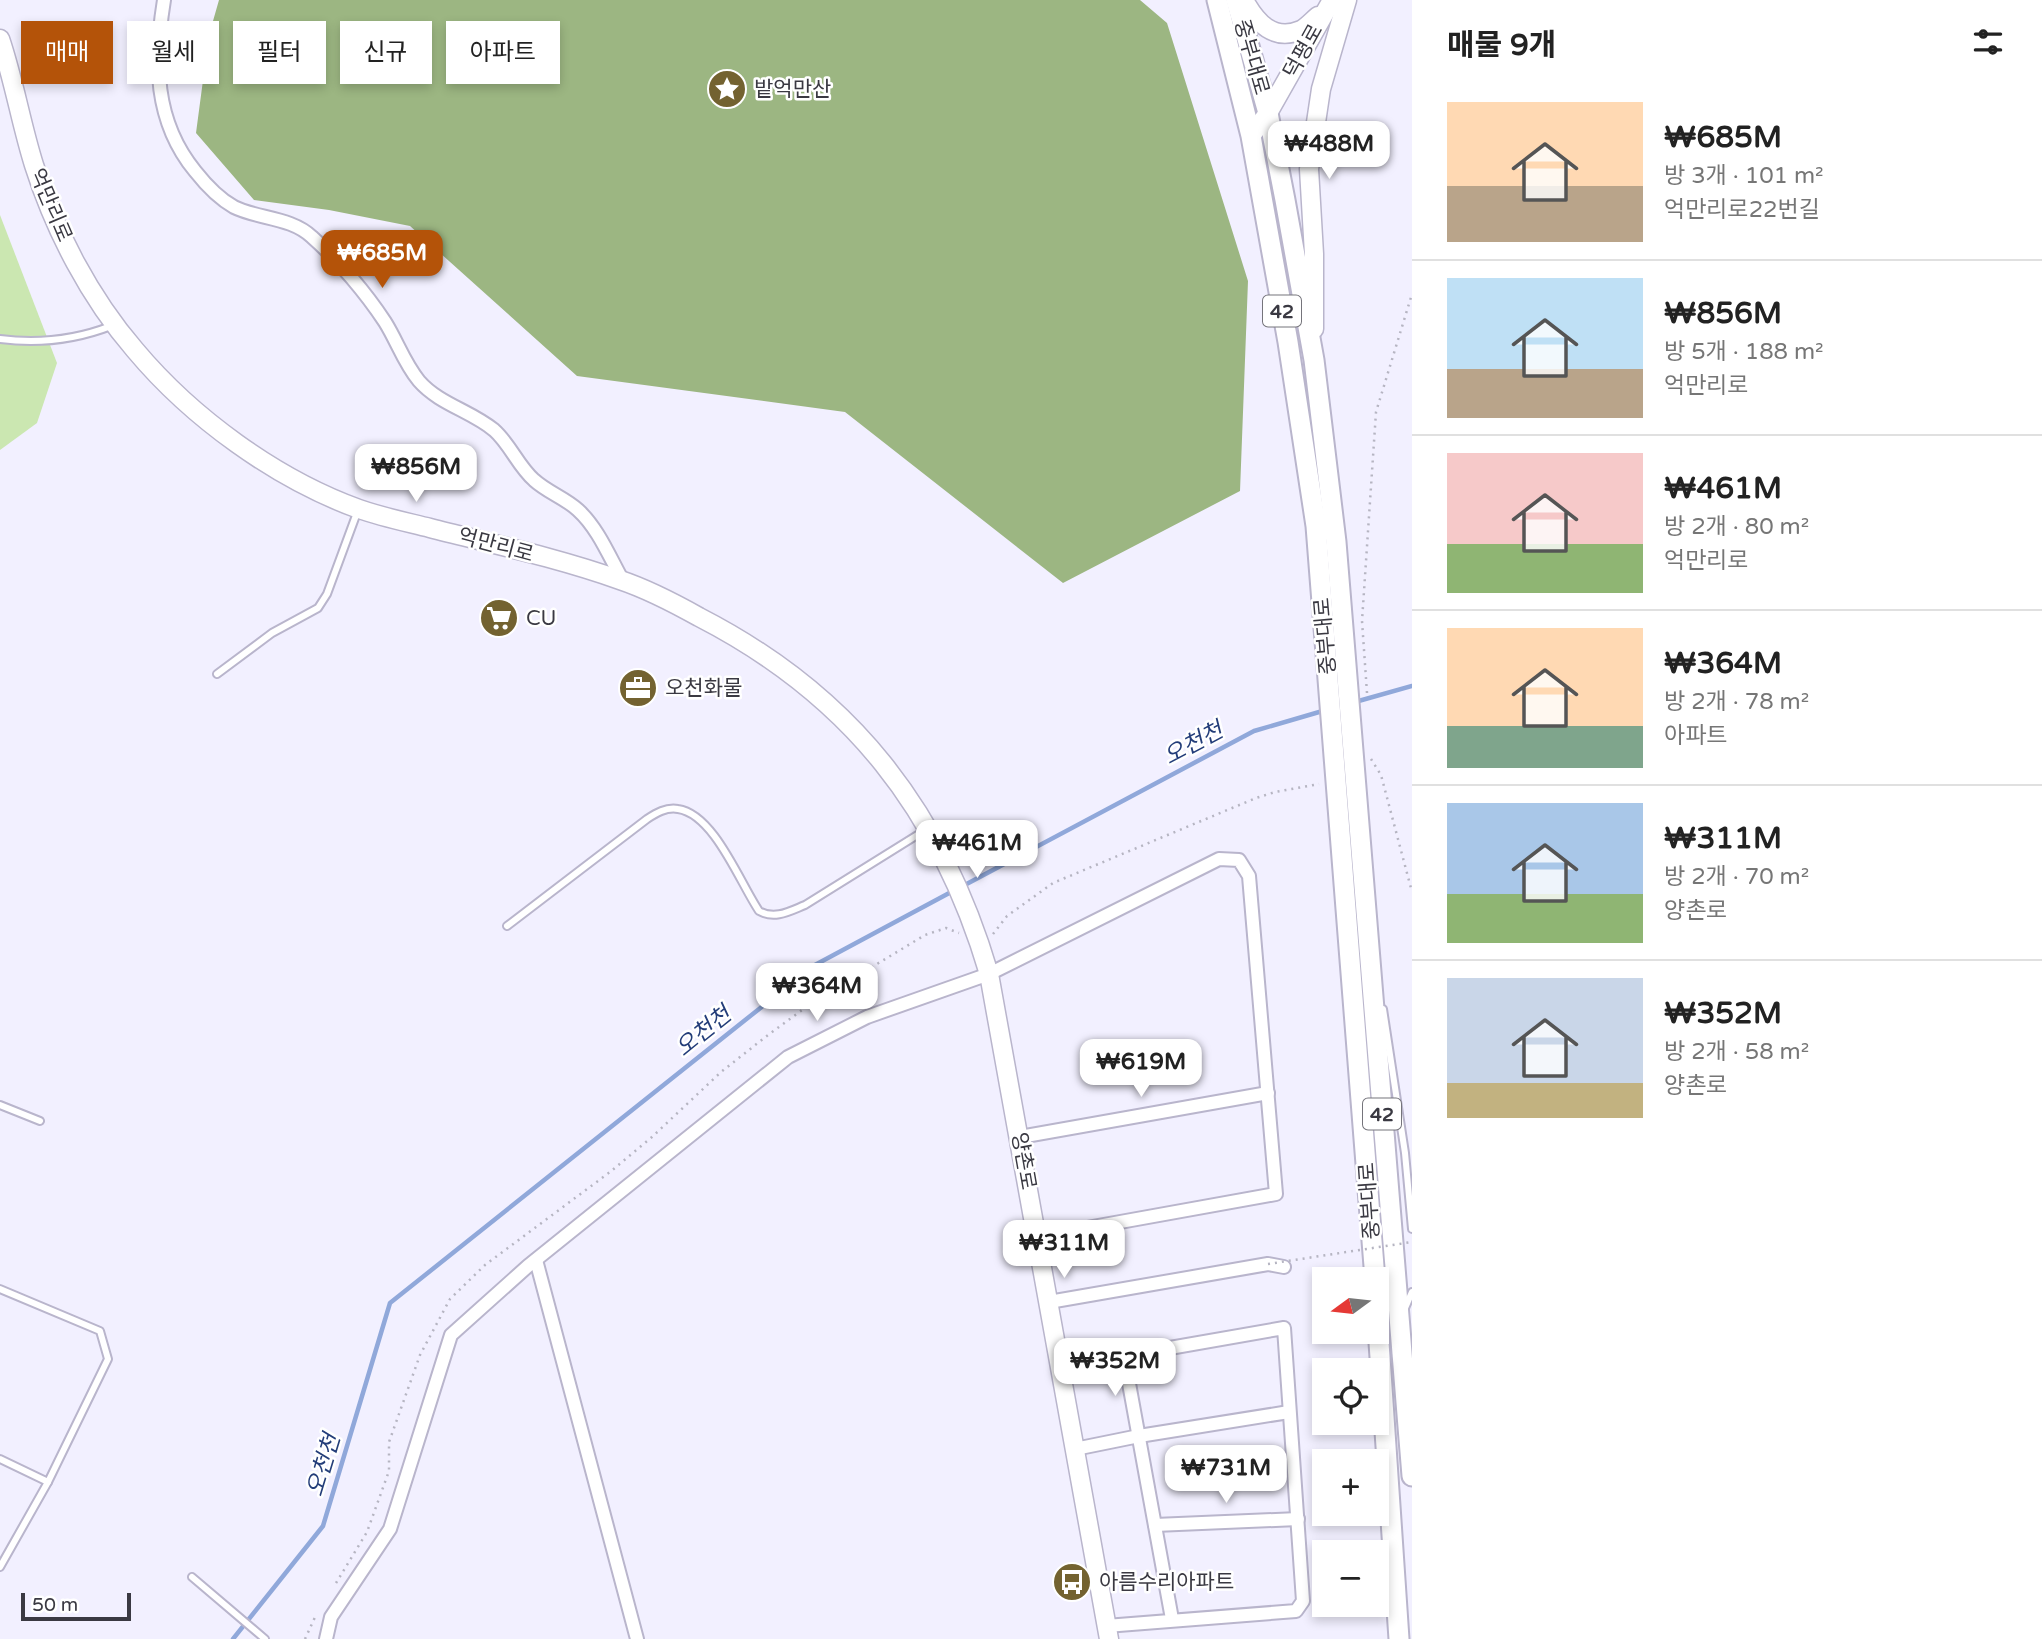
<!DOCTYPE html>
<html lang="ko">
<meta charset="utf-8">
<style>
body{margin:0;font-family:"Varela Round","Noto Sans KR",sans-serif;background:#f2f2f2;color:#222;height:100vh;display:flex;flex-direction:column;font-size:26px;white-space:nowrap}
*{box-sizing:border-box;margin:0}
p{font-size:23px;color:#767676}
.icon{flex:none;width:38px;height:38px;fill:none;stroke:currentColor;stroke-width:2;stroke-linecap:round;stroke-linejoin:round}
.map{position:relative;flex:1;overflow:hidden}
.details{display:flex;flex-direction:column;background:#fff;width:630px}
.details>*{flex:none}
.top-card{position:absolute;left:21px;top:21px;width:665px;height:63px;display:flex;gap:14px}
.needle{width:46px;rotate:255deg}
.fabs{position:absolute;left:1312px;top:1267px;display:grid;gap:14px}
.fabs a{display:grid;place-items:center;width:77px;height:77px;border-radius:0px;background:#fff;box-shadow:0 4px 10px #0003;font-size:35px}
.scale{position:absolute;left:21px;bottom:18px;width:110px;box-sizing:border-box;padding-left:7px;border:4px solid #3a3942;border-top:0;font-size:19px;line-height:24px;white-space:nowrap;color:#3a3942;-webkit-text-stroke:5px #fff;paint-order:stroke}
.price{position:absolute;translate:-50% -60px;padding:0 16px;border-radius:14px;background:#fff;color:#222;font-size:23px;line-height:46px;filter:drop-shadow(0 2px 4px #0008)}
.price::after{content:'';position:absolute;left:50%;top:42px;width:21px;height:16px;margin-left:-10px;background:inherit;clip-path:polygon(0 0,100% 0,50% 100%)}
.price.active{background:#b45309;color:#fff}
ul{padding:0;list-style:none}
li{display:flex;align-items:center;gap:21px;height:175px;padding:0 35px}
li+li{border-top:2px solid #e0e0e0}
li span{display:grid;place-items:center;flex:none;width:196px;height:140px;border-radius:0px;color:#555}
li>.icon{margin-inline-start:auto}
span .icon{width:84px;height:84px;fill:#fffc;stroke-width:1}
li b{font-size:30px}
h2{display:flex;justify-content:space-between;align-items:center;height:84px;padding:0 35px;font-size:30px}
.tag{padding:0 24px;border-radius:0px;background:#fff;box-shadow:0 4px 10px #0003;font-size:24px;line-height:63px}
.tag.active{background:#b45309;color:#fff}
main{display:flex;flex:1;min-height:0}
.map>svg:first-child{display:block}
.green{fill:#cbe7b1}
.forest{fill:#9cb682}
.lines{fill:none;stroke-linecap:round;stroke-linejoin:round}
.stream{stroke:#90a8da;stroke-width:4.5}
.lane-casing{stroke:#b9b5cc;stroke-width:10}
.street-casing{stroke:#b9b5cc;stroke-width:16}
.secondary-casing{stroke:#b9b5cc;stroke-width:21}
.primary-casing{stroke:#b9b5cc;stroke-width:23}
.path{stroke:#b6b5c2;stroke-width:2.5;stroke-dasharray:2 5;stroke-linecap:butt}
.lane{stroke:#fff;stroke-width:6}
.street{stroke:#fff;stroke-width:12}
.secondary{stroke:#fff;stroke-width:18}
.primary{stroke:#fff;stroke-width:19}
.path-bridge{stroke:#b6b5c2;stroke-width:2.5;stroke-dasharray:2 5;stroke-linecap:butt}
.labels{text-anchor:middle;stroke-width:5;stroke-linejoin:round;paint-order:stroke}
.shield{fill:#fff;stroke:#75747b;stroke-width:2}
.shield-label{font-size:19px;font-weight:bold;fill:#3a3942}
.street-label{font-size:21px;fill:#3a3942;stroke:#fff}
.poi-label{font-size:21px;fill:#3a3942;stroke:#fff;text-anchor:start}
.water-label{font-size:23px;font-style:italic;fill:#233d79;stroke:#fff}
</style>
<main>
<div class="map">
<svg width="1412" height="1639" viewBox="0 0 1412 1639">
<rect width="100%" height="100%" fill="#f2f0ff"/>
<polygon class="green" points="0,215 57,363 37,423 0,450"/>
<polygon class="forest" points="219,0 1140,0 1167,23 1248,281 1240,491 1063,583 845,412 577,376 410,226 329,210 254,200 196,133 209,35"/>
<g class="lines">
<g class="stream">
<polyline points="1355,702 1412,686"/>
<polyline points="961,887 1254,731 1326,710"/>
<polyline points="233,1639 323,1526 390,1303 813,966 953,891"/>
</g>
<defs>
<g id="lane">
<path d="M0,339C39,344 75,340 111,326"/>
<polyline points="217,674 272,633 318,608 327,594 358,510"/>
<path d="M507,926L647,819C656,813 666,807 678,809C714,814 740,883 759,911C775,920 790,911 805,905L927,829"/>
<polyline points="1383,1009 1405,1153 1412,1229"/>
<polyline points="0,1105 40,1121"/>
<polyline points="0,1289 100,1331 108,1359 48,1482 0,1567"/>
<polyline points="1405,1308 1412,1292"/>
<polyline points="0,1459 48,1482"/>
<polyline points="192,1577 265,1639"/>
</g>
<g id="street">
<path d="M164,0C154,61 154,121 195,171C206,185 218,198 234,207C258,219 291,217 312,237C338,260 366,293 385,322C397,341 404,363 419,381C439,404 471,411 494,430C510,444 518,466 534,480C547,492 565,498 578,510C598,528 610,558 623,581"/>
<polyline points="1020,1137 1268,1093"/>
<polyline points="536,1260 637,1639"/>
<polyline points="1049,1302 1268,1264 1284,1267"/>
<polyline points="1075,1449 1139,1436 1289,1412"/>
<polyline points="1155,1525 1298,1519"/>
<polyline points="1106,1626 1296,1611 1303,1601 1284,1328 1124,1356 1172,1619"/>
<polyline points="326,1639 331,1617 390,1529 451,1335 528,1266 788,1057 867,1017 989,974 1219,859 1239,860 1249,876 1276,1194 1037,1237"/>
</g>
<g id="secondary">
<path d="M1244,0C1256,22 1273,42 1301,30C1307,27 1313,20 1318,16"/>
<path d="M0,39C14,80 21,124 34,165C55,231 90,298 135,350C192,418 276,479 359,509C382,517 406,522 430,528C493,544 558,558 620,580C647,589 674,603 699,617C851,695 941,811 989,974L1109,1639"/>
<polyline points="1251,136 1268,113 1332,0"/>
<polyline points="1314,329 1314,254 1309,169 1321,89 1347,0"/>
</g>
<g id="primary">
<polyline points="1217,0 1251,136 1288,342 1316,526 1375,1279"/>
<polyline points="1236,0 1268,113 1285,200 1314,360 1336,542 1412,1476"/>
<polyline points="1377,1313 1399,1639"/>
</g>
</defs>
<use href="#lane" class="lane-casing"/>
<use href="#street" class="street-casing"/>
<use href="#secondary" class="secondary-casing"/>
<use href="#primary" class="primary-casing"/>
<g class="path">
<polyline points="1367,693 1362,621 1376,412 1412,294"/>
<polyline points="1371,759 1381,775 1412,892"/>
<polyline points="993,934 1007,916 1053,883 1256,798 1275,792 1319,784"/>
<polyline points="336,1583 367,1532 389,1471 389,1442 420,1355 450,1299 485,1265 610,1172 652,1137 721,1072 768,1035 809,1005 925,935 946,928 959,933"/>
<polyline points="305,1639 316,1615"/>
</g>
<use href="#lane" class="lane"/>
<use href="#street" class="street"/>
<use href="#secondary" class="secondary"/>
<use href="#primary" class="primary"/>
<polyline class="path-bridge" points="1268,1264 1412,1242"/>
</g>
<defs>
<symbol id="sight-disc" viewBox="-11 -11 22 22"><circle r="9.5" fill="#736230" stroke="#fff"/><path d="M0-6L1.8-2.2L6-1.7L2.9 1.2L3.7 5.4L0 3.3L-3.7 5.4L-2.9 1.2L-6-1.7L-1.8-2.2Z" fill="#fff"/></symbol>
<symbol id="supermarket-disc" viewBox="-11 -11 22 22"><circle r="9.5" fill="#736230" stroke="#fff"/><path d="M-6-5.5h2.5l.6 2H6L4.5 2H-2.5L-4.4-4H-6ZM-1.5 3.2a1.3 1.3 0 1 0 .1 0ZM3 3.2a1.3 1.3 0 1 0 .1 0Z" fill="#fff"/></symbol>
<symbol id="office-disc" viewBox="-11 -11 22 22"><circle r="9.5" fill="#736230" stroke="#fff"/><path d="M-6-3h4V-5.5h4V-3h4V5H-6ZM-1-4.5V-3h2v-1.5ZM-6 0V1H6V0Z" fill="#fff"/></symbol>
<symbol id="bus-disc" viewBox="-11 -11 22 22"><circle r="9.5" fill="#736230" stroke="#fff"/><path d="M-5-6H5V4H4V6H2V4H-2V6H-4V4H-5ZM-3.5-4V0h7V-4ZM-3.5 1.2v1.5H-2V1.2ZM2 1.2v1.5H3.5V1.2Z" fill="#fff"/></symbol>
</defs>
<g fill-rule="evenodd">
<use href="#sight-disc" x="705" y="67" width="44" height="44"/>
<use href="#supermarket-disc" x="477" y="596" width="44" height="44"/>
<use href="#office-disc" x="616" y="666" width="44" height="44"/>
<use href="#bus-disc" x="1050" y="1560" width="44" height="44"/>
</g>
<g class="labels">
<g class="shield">
<rect x="1263" y="295.5" width="38" height="31" rx="5"/>
<rect x="1363" y="1098.5" width="38" height="31" rx="5"/>
</g>
<g class="shield-label">
<text x="1282" y="318">42</text>
<text x="1382" y="1121">42</text>
</g>
<g class="street-label">
<text transform="translate(1303 51) rotate(-61)" y="7">덕평로</text>
<text transform="translate(1252 57) rotate(74)" y="7">중부대로</text>
<text transform="translate(51 205) rotate(67)" y="7">억만리로</text>
<text transform="translate(496 545) rotate(15)" y="7">억만리로</text>
<text transform="translate(1325 636) rotate(-95)" y="7">중부대로</text>
<text transform="translate(1024 1161) rotate(80)" y="7">양촌로</text>
<text transform="translate(1369 1201) rotate(-94)" y="7">중부대로</text>
</g>
<g class="poi-label">
<text x="754" y="96">밭억만산</text>
<text x="526" y="625">CU</text>
<text x="665" y="695">오천화물</text>
<text x="1099" y="1589">아름수리아파트</text>
</g>
<g class="water-label">
<text transform="translate(1193 743) rotate(-28)" y="8">오천천</text>
<text transform="translate(703 1031) rotate(-39)" y="8">오천천</text>
<text transform="translate(323 1465) rotate(-73)" y="8">오천천</text>
</g>
</g>
</svg>
<div class="fabs">
<a><svg class="needle" viewBox="-14 -14 28 28"><path d="M0-13l5 13h-10z" fill="#e53935"/><path d="M0 13l5-13h-10z" fill="#767676"/></svg></a>
<a><svg class="icon" aria-label="locate" viewBox="0 0 24 24"><circle cx="12" cy="12" r="6"/><path d="M12 2v4M12 18v4M2 12h4M18 12h4"/></svg></a>
<a>+</a>
<a>−</a>
</div>
<div class="scale">50 m</div>
<b class="price" style="left:1329px;top:181px">₩488M</b>
<b class="price active" style="left:382px;top:290px">₩685M</b>
<b class="price" style="left:416px;top:504px">₩856M</b>
<b class="price" style="left:977px;top:880px">₩461M</b>
<b class="price" style="left:817px;top:1023px">₩364M</b>
<b class="price" style="left:1141px;top:1099px">₩619M</b>
<b class="price" style="left:1064px;top:1280px">₩311M</b>
<b class="price" style="left:1115px;top:1398px">₩352M</b>
<b class="price" style="left:1226px;top:1505px">₩731M</b>
<div class="top-card">
<a class="tag active">매매</a>
<a class="tag">월세</a>
<a class="tag">필터</a>
<a class="tag">신규</a>
<a class="tag">아파트</a>
</div>
</div>
<section class="details">
<h2>매물 9개<svg class="icon" aria-label="filters" viewBox="0 0 24 24"><path d="M4 7h16M4 17h16"/><circle cx="9" cy="7" r="2"/><circle cx="15" cy="17" r="2"/></svg></h2>
<ul>
<li><span style="background:linear-gradient(#ffd9b3 60%,#b9a48a 0)"><svg class="icon" aria-label="home" viewBox="0 0 24 24"><path d="M3 11l9-7 9 7M6 9v11h12V9"/></svg></span><div><b>₩685M</b><p>방 3개 · 101 m²</p><p>억만리로22번길</p></div></li>
<li><span style="background:linear-gradient(#bfe0f5 65%,#b9a48a 0)"><svg class="icon" aria-label="home" viewBox="0 0 24 24"><path d="M3 11l9-7 9 7M6 9v11h12V9"/></svg></span><div><b>₩856M</b><p>방 5개 · 188 m²</p><p>억만리로</p></div></li>
<li><span style="background:linear-gradient(#f6c9c9 65%,#8fb573 0)"><svg class="icon" aria-label="home" viewBox="0 0 24 24"><path d="M3 11l9-7 9 7M6 9v11h12V9"/></svg></span><div><b>₩461M</b><p>방 2개 · 80 m²</p><p>억만리로</p></div></li>
<li><span style="background:linear-gradient(#ffd9b3 70%,#7fa58c 0)"><svg class="icon" aria-label="home" viewBox="0 0 24 24"><path d="M3 11l9-7 9 7M6 9v11h12V9"/></svg></span><div><b>₩364M</b><p>방 2개 · 78 m²</p><p>아파트</p></div></li>
<li><span style="background:linear-gradient(#a9c7e8 65%,#8fb573 0)"><svg class="icon" aria-label="home" viewBox="0 0 24 24"><path d="M3 11l9-7 9 7M6 9v11h12V9"/></svg></span><div><b>₩311M</b><p>방 2개 · 70 m²</p><p>양촌로</p></div></li>
<li><span style="background:linear-gradient(#c9d6e8 75%,#c2b280 0)"><svg class="icon" aria-label="home" viewBox="0 0 24 24"><path d="M3 11l9-7 9 7M6 9v11h12V9"/></svg></span><div><b>₩352M</b><p>방 2개 · 58 m²</p><p>양촌로</p></div></li>
</ul>
</section>
</main>
